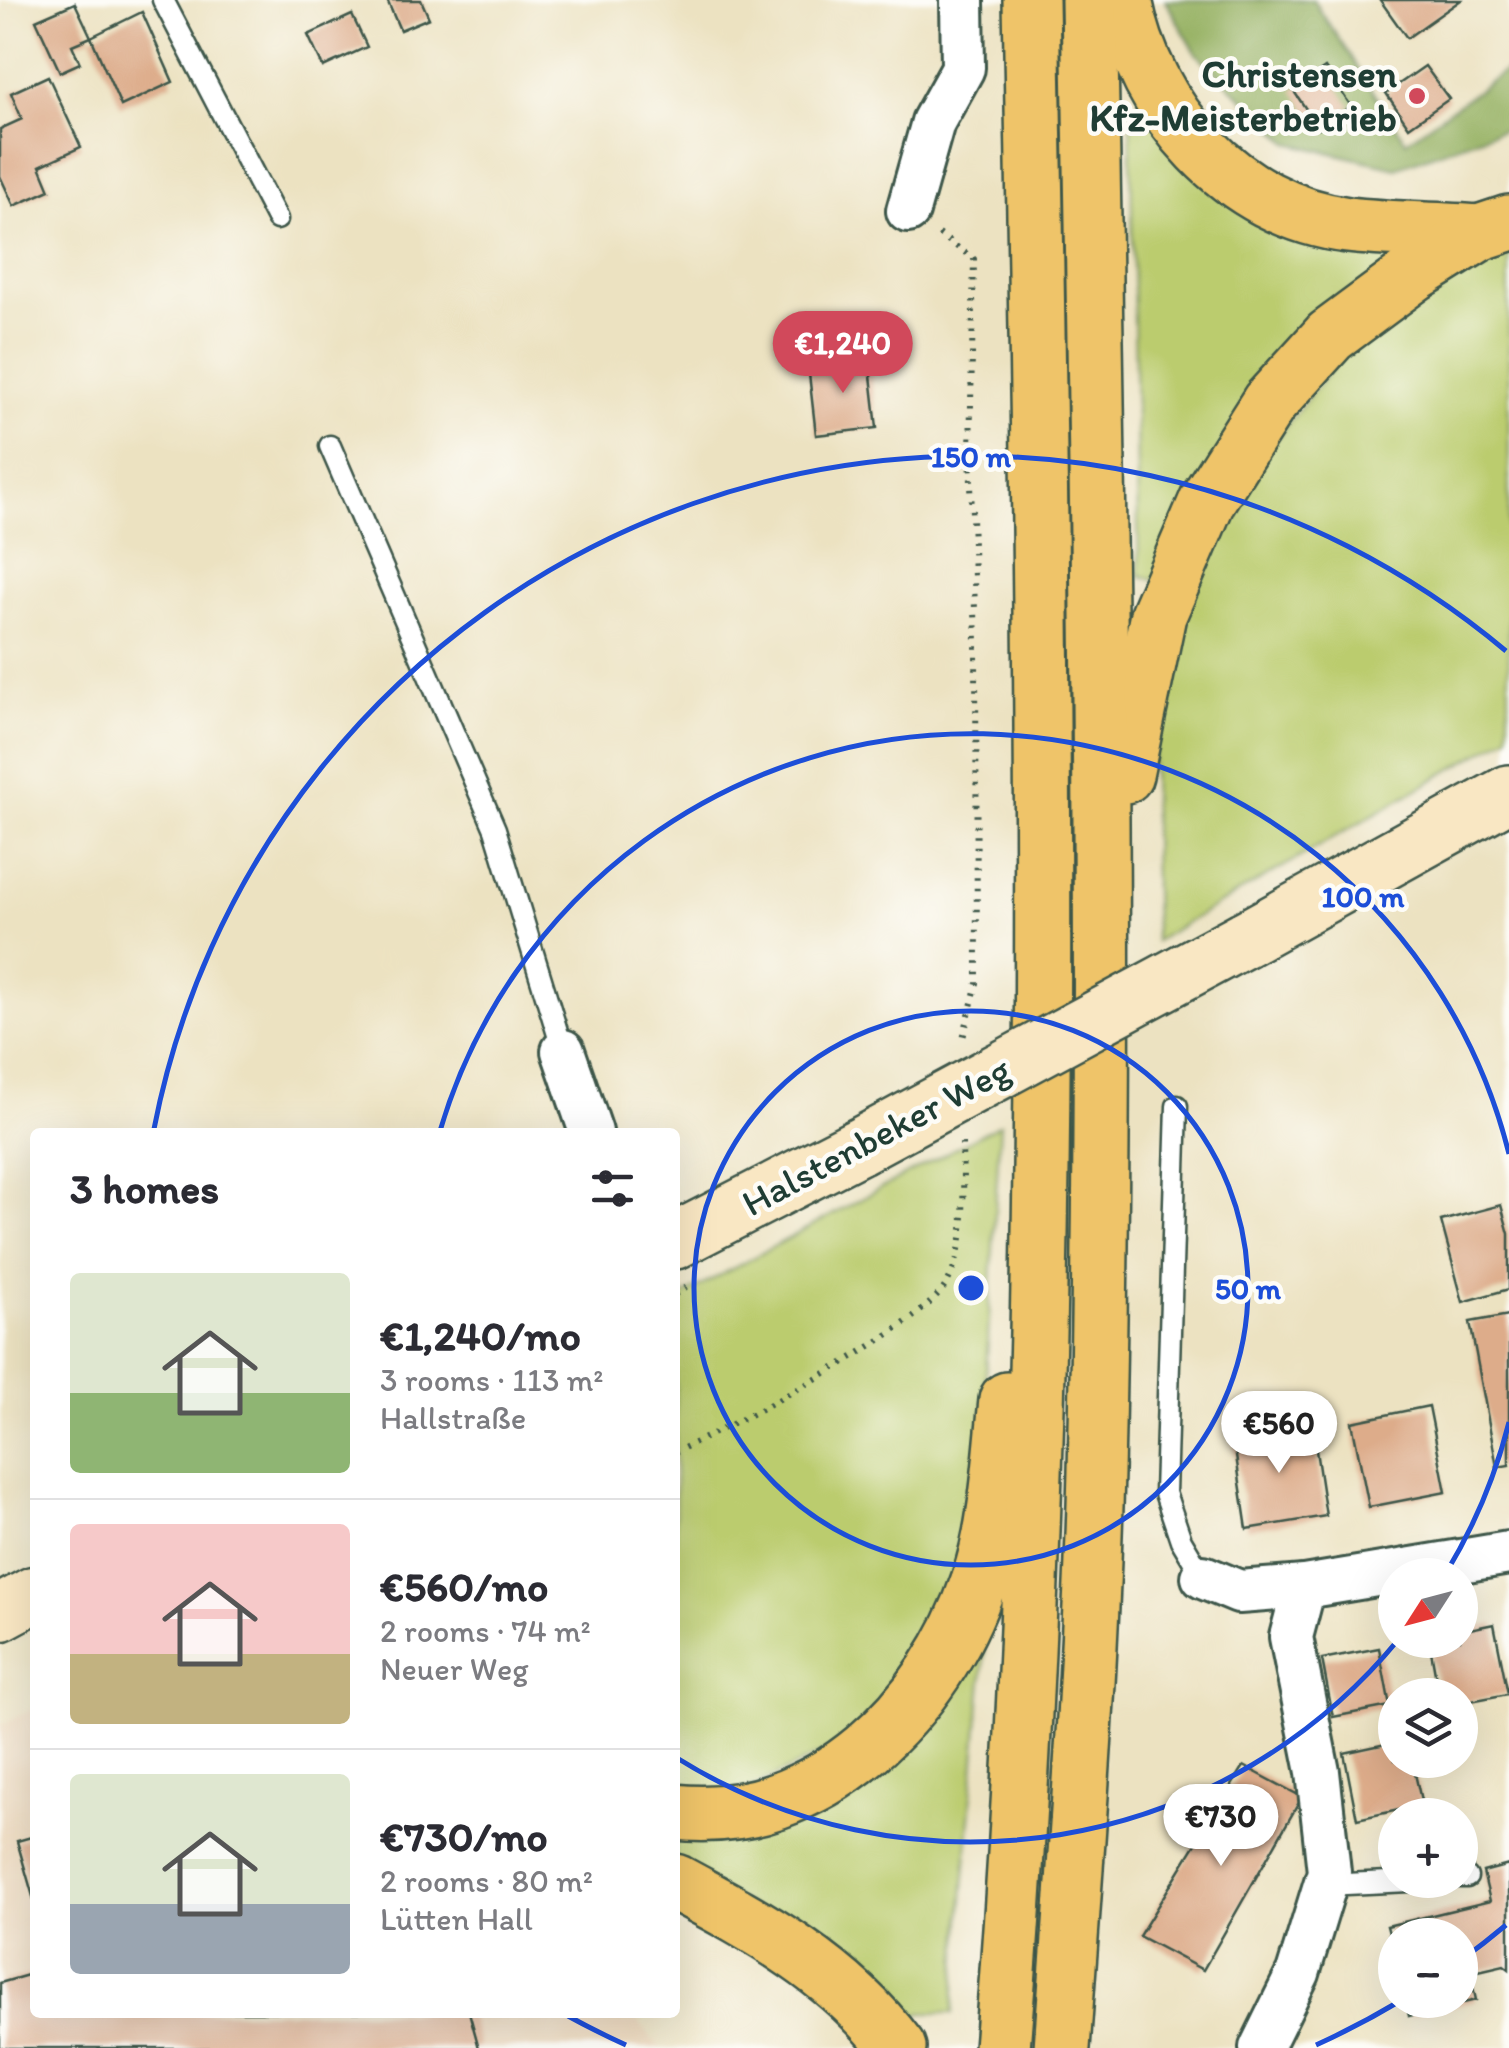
<!DOCTYPE html>
<meta charset="utf-8">
<style>
body{margin:0;font-family:Itim,sans-serif;background:#f2f2f3;color:#2b2b33;height:100vh;display:flex;flex-direction:column;font-size:38px;white-space:nowrap}
*{box-sizing:border-box;margin:0}
p{font-size:32px;color:#7c7c81}
.icon{flex:none;width:55px;height:55px;fill:none;stroke:currentColor;stroke-width:2;stroke-linecap:round;stroke-linejoin:round}
.map{position:relative;flex:1;overflow:hidden}
.details{position:absolute;left:30px;top:1128px;width:650px;height:890px;display:flex;flex-direction:column;background:#fff;border-radius:10px;box-shadow:0 10px 40px #0002}
.details>*{flex:none}
.needle{width:65px;rotate:234deg}
.controls{position:absolute;left:1378px;top:1558px;display:grid;gap:20px}
.controls a{display:grid;place-items:center;width:100px;height:100px;border-radius:50%;background:#fff;box-shadow:0 10px 40px #0002;font-size:50px}
.price{position:absolute;translate:-50% -85px;padding:0 22px;border-radius:35px;background:#fff;color:#222;font-size:32px;line-height:65px;filter:drop-shadow(0 2px 5px #0008)}
.price::after{content:'';position:absolute;left:50%;top:60px;width:30px;height:22px;margin-left:-15px;background:inherit;clip-path:polygon(0 0,100% 0,50% 100%)}
.price.on{background:#d1495b;color:#fff}
ul{padding:0;list-style:none}
li{display:flex;align-items:center;gap:30px;height:250px;padding:0 40px}
li+li{border-top:2px solid #e1e1e2}
li span{display:grid;place-items:center;flex:none;width:280px;height:200px;border-radius:10px;color:#555}
li>.icon{margin-inline-start:auto}
span .icon{width:120px;height:120px;fill:#fffc;stroke-width:1}
li b{font-size:42px}
h2{display:flex;justify-content:space-between;align-items:center;height:120px;padding:0 40px;font-size:42px}
.map>svg:first-child{display:block}
.built{fill:#ecd7ba}
.green{fill:#bbcc6e;stroke:#6d8451;stroke-width:2.5}
.forest{fill:#94b061;stroke:#5a764a;stroke-width:2.5}
.building{fill:#ddac8a}
.lines{fill:none;stroke-linecap:round;stroke-linejoin:round}
.lane-casing{stroke:#3e5649;stroke-width:25}
.street-casing{stroke:#3e5649;stroke-width:48}
.secondary-casing{stroke:#3e5649;stroke-width:60}
.highway-casing{stroke:#3e5649;stroke-width:60}
.path{stroke:#3e5649;stroke-width:6;stroke-dasharray:2.5 8;stroke-linecap:butt}
.lane{stroke:#fff;stroke-width:20}
.street{stroke:#fff;stroke-width:42}
.secondary{stroke:#f9e7c3;stroke-width:55}
.highway{stroke:#efc469;stroke-width:55}
.secondary-bridge-casing{stroke:#3e5649;stroke-width:60;stroke-linecap:butt}
.secondary-bridge{stroke:#f9e7c3;stroke-width:55}
.ring{fill:none;stroke:#1d4ed8;stroke-width:5}
.poi-dot{fill:#d1495b;stroke:#fdfcf7;stroke-width:4}
.labels{text-anchor:middle;stroke-width:9;stroke-linejoin:round;paint-order:stroke}
.poi-label{font-size:38px;font-weight:bold;fill:#1f3d34;stroke:#fdfcf7;text-anchor:end}
.street-label{font-size:38px;fill:#1f3d34;stroke:#fdfcf7}
.centre{fill:#1d4ed8;stroke:#fdfcf7;stroke-width:5}
.ring-label{font-size:30px;text-anchor:middle;font-weight:bold;fill:#1d4ed8;stroke:#fdfcf7;stroke-width:9;stroke-linejoin:round;paint-order:stroke}
</style>
<div class="map">
<svg width="1509" height="2048" viewBox="0 0 1509 2048">
<rect width="100%" height="100%" fill="#fdfcf7"/>
<filter id="ink" filterUnits="userSpaceOnUse"><feTurbulence type="fractalNoise" baseFrequency=".01" numOctaves="2"/><feDisplacementMap in="SourceGraphic" scale="20" xChannelSelector="R" yChannelSelector="G"/><feConvolveMatrix kernelMatrix="1 2 1 2 8 2 1 2 1" color-interpolation-filters="sRGB"/></filter>
<filter id="wash" filterUnits="userSpaceOnUse"><feTurbulence type="fractalNoise" baseFrequency=".0048" numOctaves="4" result="noise"/><feDisplacementMap in="SourceGraphic" scale="40" xChannelSelector="R" yChannelSelector="G"/><feGaussianBlur stdDeviation="2.25" result="paint"/><feColorMatrix in="noise" values="0 0 0 0 0 0 0 0 0 0 0 0 0 0 0 0 0 1.4 0 .05"/><feComposite in="paint" operator="in"/></filter>
<g filter="url(#wash)">
<rect width="100%" height="100%" fill="#ece2c1"/>
<polygon class="built" points="35,1708 35,2012 632,2013 660,2048 0,2048 0,1725"/>
<g class="green">
<polygon points="1143,108 1408,248 1154,580 1139,575 1130,110"/>
<polygon points="1509,250 1509,736 1155,941 1152,768 1163,678 1222,506 1344,353 1474,266"/>
<polygon points="1000,1124 984,1408 970,1516 940,1619 852,1738 748,1790 675,1792 675,1300"/>
<polygon points="988,1611 953,2013 921,2013 908,2021 873,1978 844,1958 675,1864 675,1827 779,1819"/>
</g>
<polygon class="forest" points="1165,0 1313,0 1406,141 1509,68 1509,127 1396,168 1289,143 1196,53"/>
<g id="blocks">
<g class="building">
<polygon points="387,0 421,0 429,18 400,30"/>
<polygon points="1380,0 1461,0 1407,38"/>
<polygon points="75,3 91,37 72,45 80,63 60,72 36,20"/>
<polygon points="142,12 173,82 121,106 91,37"/>
<polygon points="352,15 367,47 323,67 308,35"/>
<polygon points="1425,66 1449,99 1409,127 1386,93"/>
<polygon points="1325,68 1351,106 1319,128 1293,90"/>
<polygon points="48,76 81,147 40,166 50,190 14,206 0,176 0,129 22,119 11,93"/>
<polygon points="869,358 877,428 816,435 808,365"/>
<polygon points="1501,1205 1509,1234 1509,1289 1463,1302 1441,1221"/>
<polygon points="1509,1315 1509,1465 1497,1467 1470,1322"/>
<polygon points="1429,1406 1446,1492 1369,1507 1352,1422"/>
<polygon points="1312,1424 1326,1516 1247,1529 1233,1436"/>
<polygon points="1494,1624 1508,1694 1460,1703 1460,1695 1439,1695 1429,1640 1460,1640 1460,1631"/>
<polygon points="1379,1648 1390,1706 1333,1717 1322,1659"/>
<polygon points="1395,1742 1395,1760 1412,1760 1422,1805 1357,1819 1344,1753"/>
<polygon points="1244,1766 1302,1797 1203,1970 1139,1936"/>
<polygon points="35,1836 35,1899 34,1900 17,1841"/>
<polygon points="1509,1865 1509,1969 1504,1965 1470,1973 1476,2000 1409,2016 1405,2000 1460,2000 1460,1935 1395,1935 1394,1953 1387,1926 1490,1901 1483,1872"/>
<polygon points="35,1973 35,2012 469,2012 479,2048 0,2048 0,1983"/>
</g>
</g>
</g>
<g filter="url(#ink)">
<use href="#blocks" fill-opacity="0" stroke="#3e5649" stroke-width="2.5"/>
<g class="lines">
<defs>
<g id="lane">
<polyline points="163,0 277,219"/>
<polyline points="330,446 495,829 563,1051"/>
<polyline points="1177,1106 1165,1493 1181,1540 1203,1577"/>
<polyline points="1460,1877 1467,1877"/>
<polyline points="1325,1885 1431,1880"/>
</g>
<g id="street">
<polyline points="908,211 933,122 963,68 962,0"/>
<polyline points="563,1051 591,1132"/>
<polyline points="1203,1577 1239,1592 1304,1587 1509,1553"/>
<polyline points="1261,2048 1298,1973 1329,1872 1318,1772 1291,1637 1304,1587"/>
</g>
<g id="secondary">
<polyline points="1245,939 1509,793"/>
<polyline points="675,1241 858,1147"/>
<polyline points="0,1613 35,1594"/>
</g>
<g id="highway">
<path d="M1124,0C1145,111 1232,210 1348,225C1391,230 1436,229 1479,233"/>
<polyline points="1125,775 1158,615 1208,499 1269,403 1330,336 1415,273 1479,233 1509,223"/>
<path d="M675,1812C819,1829 937,1706 979,1581C998,1524 1001,1458 1007,1400"/>
<path d="M675,1882C759,1927 840,1970 898,2048"/>
<path d="M1002,2048C1058,1363 1044,686 1031,0"/>
<path d="M1062,2048C1076,1856 1091,1664 1096,1472C1108,981 1098,491 1089,0"/>
</g>
</defs>
<use href="#lane" class="lane-casing"/>
<use href="#street" class="street-casing"/>
<use href="#secondary" class="secondary-casing"/>
<use href="#highway" class="highway-casing"/>
<g class="path">
<polyline points="939,234 974,259 970,452 976,642 977,983 962,1042"/>
<polyline points="675,1294 691,1285"/>
<path d="M675,1452C728,1428 923,1328 947,1283C970,1241 962,1185 962,1139"/>
</g>
<use href="#lane" class="lane"/>
<use href="#street" class="street"/>
<use href="#secondary" class="secondary"/>
<use href="#highway" class="highway"/>
<defs>
<polyline id="secondary-bridge" points="858,1147 1245,939"/>
</defs>
<use href="#secondary-bridge" class="secondary-bridge-casing"/>
<use href="#secondary-bridge" class="secondary-bridge"/>
</g>
</g>
<g class="ring">
<circle cx="971" cy="1288" r="277"/>
<path d="M1509 1422A554 554 0 0 1 1446 1573M1398 1640A554 554 0 0 1 677 1758M440 1131A554 554 0 0 1 1509 1154"/>
<path d="M1506 1925A832 832 0 0 1 1460 1961M1400 2001A832 832 0 0 1 1316 2045M626 2045A832 832 0 0 1 568 2016M154 1129A832 832 0 0 1 1506 651"/>
</g>
<circle class="poi-dot" cx="1417" cy="96" r="10"/>
<g class="labels">
<g class="poi-label">
<text x="1397" y="87">Christensen<tspan x="1397" dy="44">Kfz-Meisterbetrieb</tspan></text>
</g>
<g class="street-label">
<text transform="translate(876 1136) rotate(-28)" y="13">Halstenbeker Weg</text>
</g>
</g>
<circle cx="971" cy="1288" r="15" class="centre"/>
<g class="ring-label">
<text x="971" y="467">150 m</text>
<text x="1363" y="907">100 m</text>
<text x="1248" y="1299">50 m</text>
</g>
</svg>
<div class="controls">
<a><svg class="needle" viewBox="-14 -14 28 28"><path d="M0-13l5 13h-10z" fill="#e53935"/><path d="M0 13l5-13h-10z" fill="#7c7c81"/></svg></a>
<a><svg class="icon" aria-label="layers" viewBox="0 0 24 24"><path d="M12 4l9 5-9 5-9-5zM3 14l9 5 9-5"/></svg></a>
<a>+</a>
<a>−</a>
</div>
<b class="price on" style="left:843px;top:396px">€1,240</b>
<b class="price" style="left:1279px;top:1476px">€560</b>
<b class="price" style="left:1221px;top:1869px">€730</b>
<section class="details">
<h2>3 homes<svg class="icon" aria-label="filters" viewBox="0 0 24 24"><path d="M4 7h16M4 17h16"/><circle cx="9" cy="7" r="2"/><circle cx="15" cy="17" r="2"/></svg></h2>
<ul>
<li><span style="background:linear-gradient(#dfe7d0 60%,#8fb573 0)"><svg class="icon" aria-label="home" viewBox="0 0 24 24"><path d="M3 11l9-7 9 7M6 9v11h12V9"/></svg></span><div><b>€1,240/mo</b><p>3 rooms · 113 m²</p><p>Hallstraße</p></div></li>
<li><span style="background:linear-gradient(#f6c9c9 65%,#c2b280 0)"><svg class="icon" aria-label="home" viewBox="0 0 24 24"><path d="M3 11l9-7 9 7M6 9v11h12V9"/></svg></span><div><b>€560/mo</b><p>2 rooms · 74 m²</p><p>Neuer Weg</p></div></li>
<li><span style="background:linear-gradient(#dfe7d0 65%,#9aa5b1 0)"><svg class="icon" aria-label="home" viewBox="0 0 24 24"><path d="M3 11l9-7 9 7M6 9v11h12V9"/></svg></span><div><b>€730/mo</b><p>2 rooms · 80 m²</p><p>Lütten Hall</p></div></li>
</ul>
</section>
</div>
